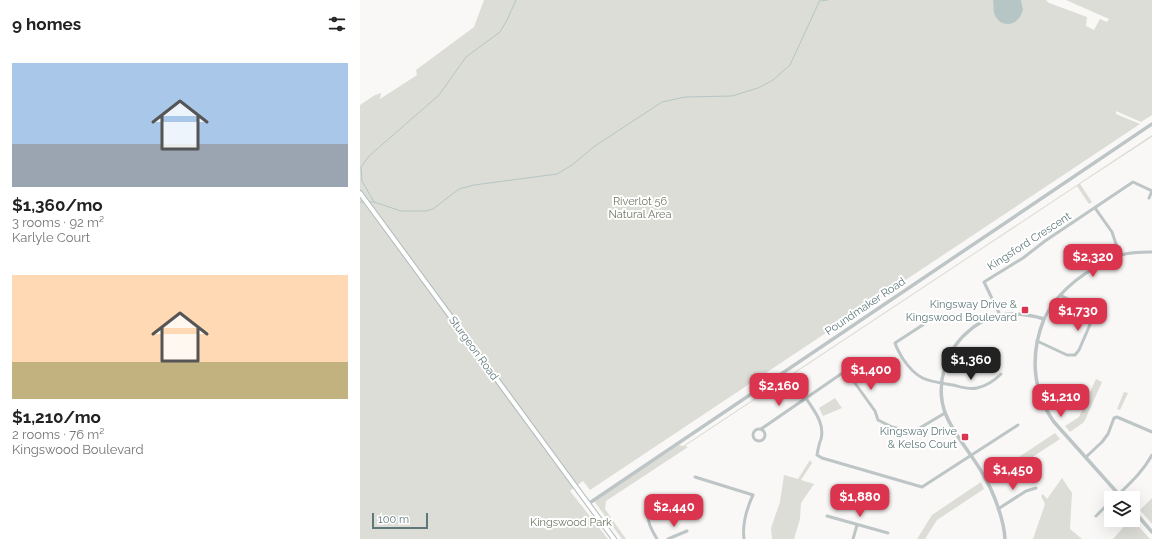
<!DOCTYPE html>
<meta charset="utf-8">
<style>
body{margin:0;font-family:Raleway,sans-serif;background:#f6f6f6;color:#222;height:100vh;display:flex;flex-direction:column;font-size:15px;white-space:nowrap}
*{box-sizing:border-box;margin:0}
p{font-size:13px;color:#767676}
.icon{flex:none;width:22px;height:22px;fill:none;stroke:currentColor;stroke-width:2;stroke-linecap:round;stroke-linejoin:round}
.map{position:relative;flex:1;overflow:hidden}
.drawer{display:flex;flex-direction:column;background:#fff;width:360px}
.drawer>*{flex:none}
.tools{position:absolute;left:744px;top:491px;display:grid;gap:8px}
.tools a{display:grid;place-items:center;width:36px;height:36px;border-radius:0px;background:#fff;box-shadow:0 4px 16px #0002;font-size:20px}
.scale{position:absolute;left:12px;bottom:10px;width:56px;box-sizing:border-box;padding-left:4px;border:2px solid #60787a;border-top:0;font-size:11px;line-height:14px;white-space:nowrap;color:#60787a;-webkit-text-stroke:3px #fff;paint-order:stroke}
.price{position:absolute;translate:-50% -34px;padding:0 9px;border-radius:8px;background:#db344e;color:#fff;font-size:13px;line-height:26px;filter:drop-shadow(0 1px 2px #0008)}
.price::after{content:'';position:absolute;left:50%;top:24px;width:12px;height:9px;margin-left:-6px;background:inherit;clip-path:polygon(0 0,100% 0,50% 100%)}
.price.selected{background:#222;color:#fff}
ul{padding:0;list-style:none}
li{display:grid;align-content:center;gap:8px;height:212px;padding:0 12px}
li span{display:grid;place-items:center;height:124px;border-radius:0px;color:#555}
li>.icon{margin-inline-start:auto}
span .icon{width:72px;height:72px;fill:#fffc;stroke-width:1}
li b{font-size:17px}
h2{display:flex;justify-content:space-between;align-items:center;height:48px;padding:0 12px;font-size:17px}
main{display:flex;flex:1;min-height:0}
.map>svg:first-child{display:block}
.green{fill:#dcddd6}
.water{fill:#b5c6c4}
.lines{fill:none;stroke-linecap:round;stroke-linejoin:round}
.stream{stroke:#b5c6c4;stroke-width:1}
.secondary-casing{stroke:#b0babb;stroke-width:6}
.minor{stroke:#bdc5c6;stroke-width:3}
.tertiary{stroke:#bdc5c6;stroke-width:3.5}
.secondary{stroke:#fff;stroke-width:4}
.poi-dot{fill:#db344e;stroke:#fff;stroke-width:1.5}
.labels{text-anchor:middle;stroke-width:4;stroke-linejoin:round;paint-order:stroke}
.park-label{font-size:11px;fill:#6f7864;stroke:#fff}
.street-label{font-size:11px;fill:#60787a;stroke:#fff}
.poi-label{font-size:11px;fill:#60787a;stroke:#fff;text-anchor:end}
</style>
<main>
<section class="drawer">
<h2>9 homes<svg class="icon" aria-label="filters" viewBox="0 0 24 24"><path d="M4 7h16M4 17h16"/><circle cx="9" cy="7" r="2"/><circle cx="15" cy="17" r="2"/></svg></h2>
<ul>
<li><span style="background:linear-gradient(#a9c7e8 65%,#9aa5b1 0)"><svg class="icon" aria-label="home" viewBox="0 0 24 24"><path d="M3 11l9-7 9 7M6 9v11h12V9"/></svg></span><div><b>$1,360/mo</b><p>3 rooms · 92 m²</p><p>Karlyle Court</p></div></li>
<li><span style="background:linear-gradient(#ffd9b3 70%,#c2b280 0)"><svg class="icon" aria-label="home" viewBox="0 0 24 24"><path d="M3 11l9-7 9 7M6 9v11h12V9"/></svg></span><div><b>$1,210/mo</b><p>2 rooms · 76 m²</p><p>Kingswood Boulevard</p></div></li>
</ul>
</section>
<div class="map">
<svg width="792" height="539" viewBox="0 0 792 539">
<rect width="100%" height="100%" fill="#f9f8f6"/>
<g class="green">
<polygon points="124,0 633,0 663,9 661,0 686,0 689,3 727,17 726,26 734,30 740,19 747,22 749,19 706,0 792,0 792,115 781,122 756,111 756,114 780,124 230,490 223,481 210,491 248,539 0,539 0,105 15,95 21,93 20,99 57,75 56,70 114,27"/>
<polygon points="792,135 792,137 720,184 732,202 729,204 717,186 429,377 440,394 437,396 426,379 325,446 328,447 246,501 245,509 266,539 262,539 234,501 319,445 323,446"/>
<polygon points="736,379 742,382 724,422 710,432 705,426 719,417"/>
<polygon points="764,392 768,393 760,410 757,409"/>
<polygon points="475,398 482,408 463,416 459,408"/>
<polygon points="695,433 700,439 634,482 632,475"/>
<polygon points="450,460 452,463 441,480 454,484 441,503 440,519 434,539 412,539 411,528 420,502 424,475 438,479"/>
<polygon points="702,478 712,493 710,529 722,539 673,539 685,504 681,496 683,494 687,499"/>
<polygon points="621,482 624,489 577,520 565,539 557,539 572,515"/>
<polygon points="792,498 792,524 780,510"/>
<polygon points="770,520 773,520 790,539 753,539"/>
</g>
<path class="water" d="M633,0H661L663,9C662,12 661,16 659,18C651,28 638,25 634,13C633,9 634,4 633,0Z"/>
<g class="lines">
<g class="stream">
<polyline points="461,1 468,0"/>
<polyline points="0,202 5,202"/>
<polyline points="9,202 14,202 41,211 66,211 73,209 99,189 114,185 197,174 212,165 235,146 302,102 325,97 372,96 398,88 413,80 430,65 460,0"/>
<polyline points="14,202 2,181 1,167 9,156 79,95 106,57 140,32 147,20 156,0"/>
</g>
<defs>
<polyline id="secondary" points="0,193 254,539"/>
</defs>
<use href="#secondary" class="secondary-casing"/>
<g class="minor">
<polyline points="735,208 752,232 760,256"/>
<polyline points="640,315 624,282 663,258 685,241 773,182 792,191 789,198"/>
<path d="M575,317L535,343C537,349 540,354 543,359C558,381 568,381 593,385C601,387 610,390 617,388C626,386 635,380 641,374"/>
<path d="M684,319C698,289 730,267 761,255C770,252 781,252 791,252"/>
<polyline points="677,341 707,355 715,355 719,350 735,313 700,295"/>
<path d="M446,398C454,411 465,423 461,439C459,444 458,449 457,455L462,458L562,487L658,425"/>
<polyline points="685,407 694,403"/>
<circle cx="399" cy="435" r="6"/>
<polyline points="401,429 481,374 487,372 515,411 518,420 532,427 553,432 585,413"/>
<polyline points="726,457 742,442 748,434 754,418 757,417 792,432"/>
<path d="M335,477L393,495C387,508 382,524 384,539"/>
<path d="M755,498C769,484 782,473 792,455"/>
<path d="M287,509C287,521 291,529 297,539"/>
<polyline points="638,509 666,491 676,488"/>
<polyline points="467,516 528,533"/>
<polyline points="736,516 751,501"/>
<polyline points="308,539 327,531"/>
<polyline points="493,539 497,525"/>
</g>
<g class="tertiary">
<polyline points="228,504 792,124"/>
<polyline points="773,510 792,532"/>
<path d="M645,539C644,520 634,493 624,476C613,455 595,437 586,415C574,385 586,349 610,330C631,312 658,311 684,319C670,354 672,391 694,422L762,498"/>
</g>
<use href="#secondary" class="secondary"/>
</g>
<g class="poi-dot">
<rect x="661" y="306" width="8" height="8" rx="2"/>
<rect x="601" y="433" width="8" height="8" rx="2"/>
</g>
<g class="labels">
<g class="park-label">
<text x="280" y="205">Riverlot 56<tspan x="280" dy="13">Natural Area</tspan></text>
<text x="211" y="526">Kingswood Park</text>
</g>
<g class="street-label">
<text transform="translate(669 241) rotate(-33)" y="4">Kingsford Crescent</text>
<text transform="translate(505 306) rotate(-34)" y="4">Poundmaker Road</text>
<text transform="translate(114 348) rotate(54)" y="4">Sturgeon Road</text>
</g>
<g class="poi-label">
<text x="657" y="308">Kingsway Drive &amp;<tspan x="657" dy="13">Kingswood Boulevard</tspan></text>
<text x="597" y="435">Kingsway Drive<tspan x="597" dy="13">&amp; Kelso Court</tspan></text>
</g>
</g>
</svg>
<div class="tools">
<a><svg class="icon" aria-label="layers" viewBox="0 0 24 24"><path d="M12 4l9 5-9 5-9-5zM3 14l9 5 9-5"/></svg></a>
</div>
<div class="scale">100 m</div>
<b class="price" style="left:733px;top:278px">$2,320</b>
<b class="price" style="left:718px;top:332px">$1,730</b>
<b class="price selected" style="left:611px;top:381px">$1,360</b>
<b class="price" style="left:511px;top:391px">$1,400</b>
<b class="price" style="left:419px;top:407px">$2,160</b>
<b class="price" style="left:701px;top:418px">$1,210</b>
<b class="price" style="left:653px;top:491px">$1,450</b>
<b class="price" style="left:500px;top:518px">$1,880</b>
<b class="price" style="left:314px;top:528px">$2,440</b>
</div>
</main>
